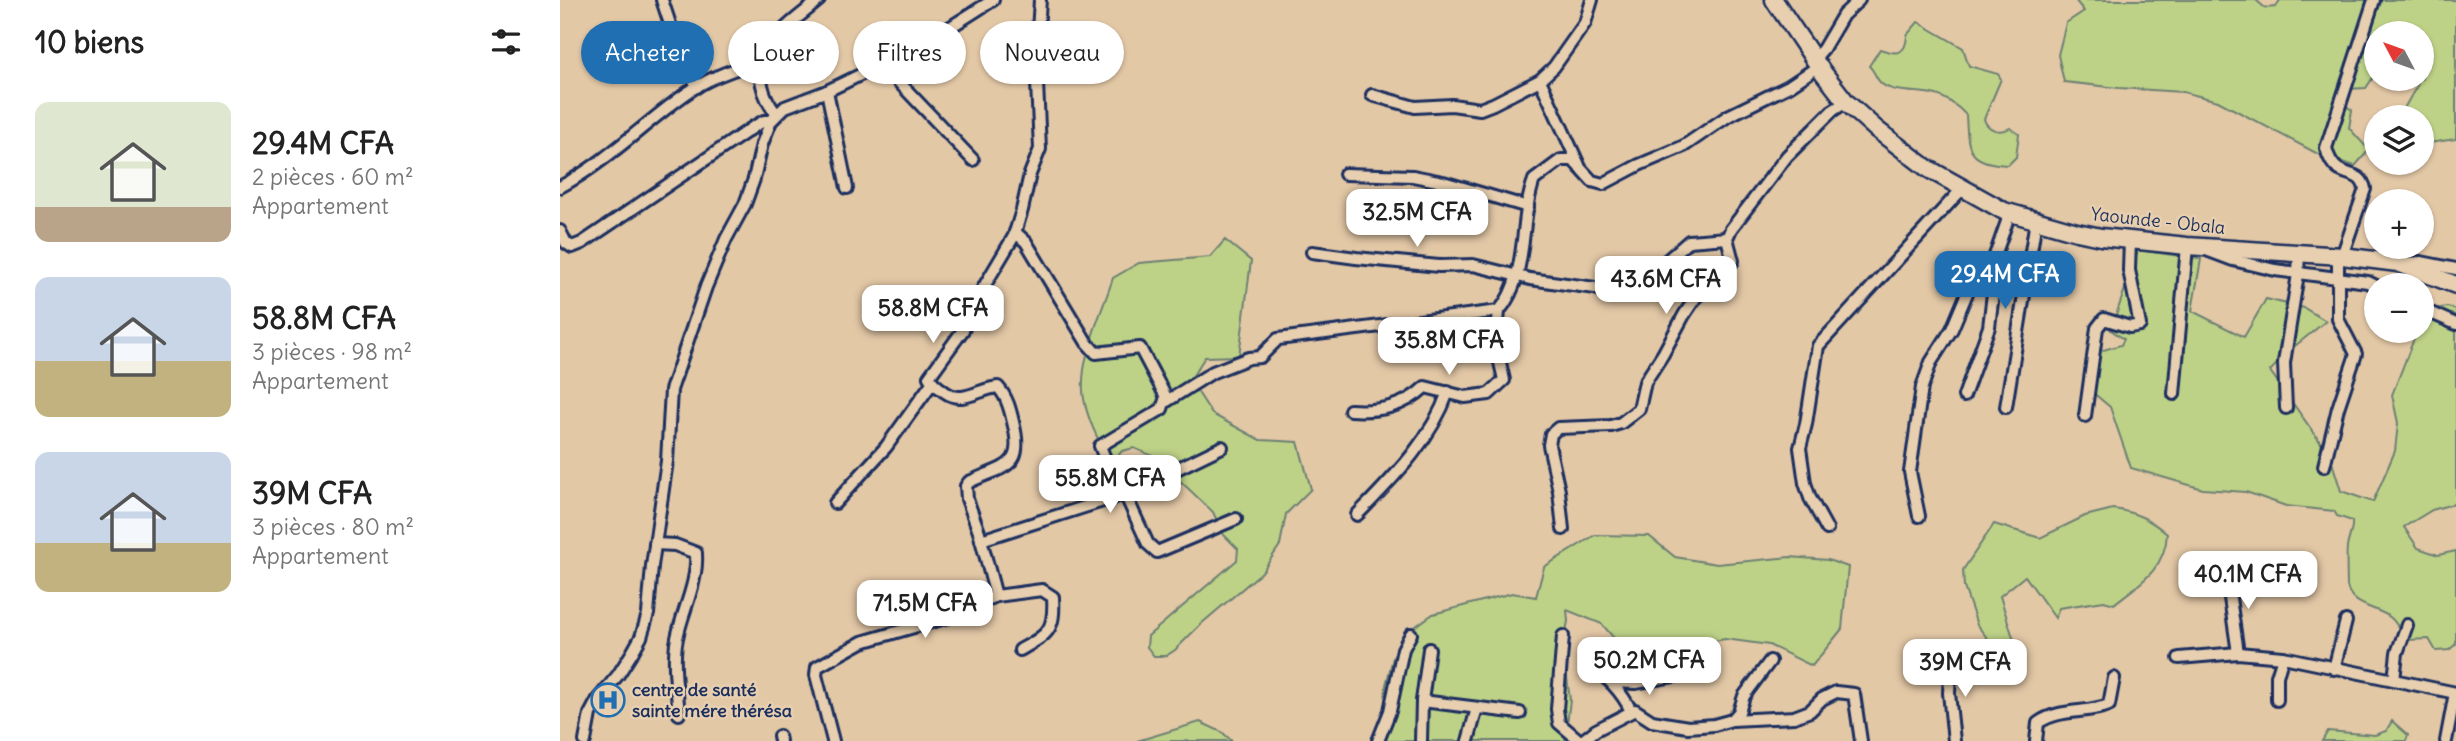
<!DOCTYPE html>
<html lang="fr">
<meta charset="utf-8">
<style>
body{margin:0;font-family:Delius,sans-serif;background:#f6f6f6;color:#222;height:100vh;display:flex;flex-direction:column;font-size:26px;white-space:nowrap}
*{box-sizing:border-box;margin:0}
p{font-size:23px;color:#767676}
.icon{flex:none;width:38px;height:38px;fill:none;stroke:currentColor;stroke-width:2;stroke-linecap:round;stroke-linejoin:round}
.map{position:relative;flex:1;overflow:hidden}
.side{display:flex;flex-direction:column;background:#fff;width:560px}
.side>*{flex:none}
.guide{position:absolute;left:21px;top:21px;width:665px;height:63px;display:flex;gap:14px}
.needle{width:46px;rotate:311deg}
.fabs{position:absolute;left:1804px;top:21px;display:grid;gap:14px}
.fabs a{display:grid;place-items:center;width:70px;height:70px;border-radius:50%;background:#fff;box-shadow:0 2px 5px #0004;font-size:35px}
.price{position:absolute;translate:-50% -60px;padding:0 16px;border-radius:14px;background:#fff;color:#222;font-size:23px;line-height:46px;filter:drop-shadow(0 2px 4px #0008)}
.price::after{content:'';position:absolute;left:50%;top:42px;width:21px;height:16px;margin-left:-10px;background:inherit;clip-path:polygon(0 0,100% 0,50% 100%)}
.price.active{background:#1f6fb2;color:#fff}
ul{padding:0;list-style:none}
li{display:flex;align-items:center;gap:21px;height:175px;padding:0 35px}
li span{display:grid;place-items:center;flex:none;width:196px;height:140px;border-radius:14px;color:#555}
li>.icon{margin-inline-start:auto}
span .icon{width:84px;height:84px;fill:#fffc;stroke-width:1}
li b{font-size:30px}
h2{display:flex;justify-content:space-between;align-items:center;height:84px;padding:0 35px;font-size:30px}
.chip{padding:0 24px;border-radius:32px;background:#fff;box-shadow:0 2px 5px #0004;font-size:24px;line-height:63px}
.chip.active{background:#1f6fb2;color:#fff}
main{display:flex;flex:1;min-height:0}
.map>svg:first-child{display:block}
.green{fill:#bed287;stroke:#6c8072;stroke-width:2}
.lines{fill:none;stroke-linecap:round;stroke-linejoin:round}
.minor-casing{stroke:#1b2f5e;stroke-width:16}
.highway-casing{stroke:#1b2f5e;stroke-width:21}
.minor{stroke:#e7cfaf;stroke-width:10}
.highway{stroke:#e7cfaf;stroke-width:16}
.labels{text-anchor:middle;stroke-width:5;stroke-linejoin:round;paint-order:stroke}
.street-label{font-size:18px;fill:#1b2f5e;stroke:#e7cfaf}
.poi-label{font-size:18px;font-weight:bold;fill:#1b2f5e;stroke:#e7cfaf;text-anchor:start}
</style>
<main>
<section class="side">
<h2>10 biens<svg class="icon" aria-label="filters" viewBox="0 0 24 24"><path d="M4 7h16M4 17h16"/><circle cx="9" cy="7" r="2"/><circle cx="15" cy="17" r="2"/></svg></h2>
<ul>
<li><span style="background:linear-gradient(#dfe7d0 75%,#b9a48a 0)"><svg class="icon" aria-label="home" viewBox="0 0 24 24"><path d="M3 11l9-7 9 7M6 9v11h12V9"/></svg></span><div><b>29.4M CFA</b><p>2 pièces · 60 m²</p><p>Appartement</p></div></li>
<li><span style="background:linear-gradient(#c9d6e8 60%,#c2b280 0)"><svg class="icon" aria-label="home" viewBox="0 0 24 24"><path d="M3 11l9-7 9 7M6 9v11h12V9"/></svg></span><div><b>58.8M CFA</b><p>3 pièces · 98 m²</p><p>Appartement</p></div></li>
<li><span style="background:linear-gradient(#c9d6e8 65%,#c2b280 0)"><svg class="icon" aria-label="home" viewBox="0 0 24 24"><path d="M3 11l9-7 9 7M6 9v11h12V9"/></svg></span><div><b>39M CFA</b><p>3 pièces · 80 m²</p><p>Appartement</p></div></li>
</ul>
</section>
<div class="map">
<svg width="1896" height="741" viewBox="0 0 1896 741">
<rect width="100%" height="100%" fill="#e3c8a6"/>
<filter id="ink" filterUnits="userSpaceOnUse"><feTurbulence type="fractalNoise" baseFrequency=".0143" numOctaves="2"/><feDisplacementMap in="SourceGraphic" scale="14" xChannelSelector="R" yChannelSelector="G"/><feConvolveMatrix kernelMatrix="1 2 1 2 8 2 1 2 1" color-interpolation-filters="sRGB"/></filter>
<g filter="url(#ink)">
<g class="green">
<polygon points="1515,0 1696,0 1705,8 1716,7 1720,0 1896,0 1896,139 1862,144 1862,117 1839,117 1858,84 1858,79 1862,79 1862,33 1841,33 1837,31 1835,33 1816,33 1816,73 1806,88 1788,89 1781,103 1792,110 1789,128 1809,150 1795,166 1758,154 1658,101 1623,92 1559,88 1504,82 1498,55 1506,23 1524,11"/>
<path d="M1358,22L1403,48L1409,66L1438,74L1441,79L1424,119C1427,130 1440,134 1450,128L1459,134L1456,157L1448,165C1407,163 1408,150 1406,115C1398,106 1384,96 1372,94C1359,91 1332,93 1322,84C1316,80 1315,71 1309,66L1320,49C1337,55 1346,55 1347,35Z"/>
<path d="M665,240L691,261L679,356L645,357L630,380L652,414L700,440L738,442L751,489L726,514L720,545L702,572L641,624L615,650L606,656H594L587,647L588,636L677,560L678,549L663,534L653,512L595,457L574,448L562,451L551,465C541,445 528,422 524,399C517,362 542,313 553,278L579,263L650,257Z"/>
<path d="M1578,250L1641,259L1632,311L1684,337L1706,299L1744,308L1766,321L1730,350L1710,371L1770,456L1781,491L1813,502L1835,451L1838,423L1832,395L1857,331H1862V320L1867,310L1888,307L1896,310V503L1872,510L1844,527L1858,548L1878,555L1896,551V644L1889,650L1876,651L1869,639L1847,640C1842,634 1837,623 1831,618C1818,607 1791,607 1787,586C1787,581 1786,553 1787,548C1788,538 1793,531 1792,521L1777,516L1774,511L1726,506L1686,492L1643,489L1571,468L1550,407L1524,385L1530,348L1540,351L1561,345L1564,339L1551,330Z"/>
<path d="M1553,509C1575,512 1590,519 1607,534C1605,570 1579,584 1554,604L1544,601L1499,608L1495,618L1465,576L1440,596L1460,660L1435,648L1417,625L1404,587L1403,570L1434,524L1480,538L1525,516Z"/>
<polygon points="1035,535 1089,536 1115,557 1157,564 1230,557 1268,560 1288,567 1282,629 1252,666 1209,645 1165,639 1116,648 1064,650 1042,624 1007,610 1008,621 1003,648 1010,700 1005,741 821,741 824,732 826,685 833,658 849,631 873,614 952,593 976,597 984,567"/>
<polygon points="1832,721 1848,735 1846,741 1762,741 1768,731 1815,735 1826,731"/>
<polygon points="640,722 662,732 672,741 577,741"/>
</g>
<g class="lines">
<defs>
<g id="minor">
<polyline points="102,0 113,33 137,87"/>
<polyline points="1255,58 1263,49 1283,15 1299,0"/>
<polyline points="331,60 336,79 413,160"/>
<polyline points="980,80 1019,165"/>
<polyline points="267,91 287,188"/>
<polyline points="812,95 855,107 892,105 920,109 933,104 980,80 994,67 1025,23 1032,0"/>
<path d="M217,114C210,107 204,95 202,85C192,45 233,23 259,0"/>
<polyline points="785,174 853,176 883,182 968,207"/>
<path d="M0,187C48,161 83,124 127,93C149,77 176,69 201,60"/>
<polyline points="0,231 6,243 12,247 22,243 195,126 204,121 211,121"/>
<polyline points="455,232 466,242 527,343 536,353 580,348 606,397 602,409 540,446 553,479 565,494 588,544 597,552 676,519"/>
<polyline points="1649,251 1673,260 1715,270 1808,282 1816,286"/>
<polyline points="752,252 796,258 879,266 913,265 970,279 1035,288 1058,295 1072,291 1129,241 1167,238"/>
<path d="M1782,256L1805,189C1802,173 1789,176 1778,169C1771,164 1768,156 1766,148L1814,0"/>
<polyline points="1847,264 1861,262 1896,269"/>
<polyline points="1862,309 1896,324"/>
<polyline points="1614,394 1627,246"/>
<polyline points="1404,396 1429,327 1434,285 1432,264 1450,213"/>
<path d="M607,401L653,372L689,358L700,357L718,339L939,311C969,276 959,220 974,180L1001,160H1013L1032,181L1043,184L1079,165L1124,146L1168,116L1229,86L1259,66"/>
<polyline points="1446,407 1476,220"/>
<polyline points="1726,408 1724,363 1738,274 1739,252"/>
<path d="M790,410C819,412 844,407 865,387L905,397L929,394L944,380L936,345L939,311"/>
<polyline points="1525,416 1537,328 1544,319 1570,327 1580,325 1569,270 1570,240"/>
<polyline points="1764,466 1778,408 1796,354 1778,319 1778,256"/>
<polyline points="275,503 326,447 372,383"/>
<path d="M797,515C832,479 871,441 888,392"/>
<polyline points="1359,516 1350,472 1362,387 1371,362 1392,329 1415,274 1433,276"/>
<polyline points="1003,529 999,491 989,445 991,434 998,428 1051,426 1061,423 1079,409 1085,382 1103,354 1124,315 1136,297 1166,271 1173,261 1167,238 1171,229 1227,156 1272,111 1286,102"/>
<polyline points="1267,529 1250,498 1245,483 1240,448 1246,424 1258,346 1402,189"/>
<polyline points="421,540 565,494 662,447"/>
<path d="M95,544L115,545L136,553C138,583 123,609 117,638C112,662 117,690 119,714"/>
<polyline points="1674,570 1670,598 1678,653"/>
<path d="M436,596L419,532L407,499L406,486L409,482C446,465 465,468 453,422C450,409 447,397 438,387C418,389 403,405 385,392C378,387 373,384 369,377L403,330L419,295L454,236L462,210L470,174L480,149L476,61L480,0"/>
<polyline points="1003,636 997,709 999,723 1020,741"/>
<polyline points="1391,658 1389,693 1394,741"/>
<polyline points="1619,658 1678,653 1723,657 1896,693"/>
<path d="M1030,664C1047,678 1061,690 1071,711"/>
<polyline points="1774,669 1786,621"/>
<polyline points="1834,680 1837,653 1847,625"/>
<polyline points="1053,682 1076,683 1125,674"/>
<polyline points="1717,700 1717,676 1723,657"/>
<polyline points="862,701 960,713"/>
<polyline points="1172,720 1234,717 1250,711 1262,699 1276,692 1294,694 1301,741"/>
<polyline points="219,736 220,741"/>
<polyline points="25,741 30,714 38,699 58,675 72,653 81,637 88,614 92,566 107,461 111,390 146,287 166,239 185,204 194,179 202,144 211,121 225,107 267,91 331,60 370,40 433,0"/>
<path d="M273,741L256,675L257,667L302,642L392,616L436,596L482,590L493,597C495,631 488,634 460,650"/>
<polyline points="818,741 830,711 843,649 851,634"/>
<polyline points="861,741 862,701 869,649"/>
<polyline points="908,741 917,708"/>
<polyline points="1022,741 1036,730 1075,710 1092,721 1128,727 1154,725 1172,720 1179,712 1184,696 1210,661"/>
<path d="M1476,741L1478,723C1499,708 1526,714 1549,705L1554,678"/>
<polyline points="1886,741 1895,693"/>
</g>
<polyline id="highway" points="1214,0 1262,71 1286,102 1316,129 1367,168 1444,211 1517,232 1541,237 1627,246 1782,256 1838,263 1896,285"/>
</defs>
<use href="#minor" class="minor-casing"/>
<use href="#highway" class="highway-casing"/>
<use href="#minor" class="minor"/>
<use href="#highway" class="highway"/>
</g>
</g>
<defs>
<symbol id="hospital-ring" viewBox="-11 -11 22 22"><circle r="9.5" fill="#e7cfaf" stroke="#1f6fb2" stroke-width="1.5"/><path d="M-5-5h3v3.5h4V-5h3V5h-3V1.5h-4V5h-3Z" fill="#1f6fb2"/></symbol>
</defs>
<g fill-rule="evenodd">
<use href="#hospital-ring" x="29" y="681" width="38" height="38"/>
</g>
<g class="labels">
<g class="street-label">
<text transform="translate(1598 221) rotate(6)" y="6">Yaounde - Obala</text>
</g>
<g class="poi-label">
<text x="72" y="696">centre de santé<tspan x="72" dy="21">sainte mére thérésa</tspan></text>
</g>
</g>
</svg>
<div class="fabs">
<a><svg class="needle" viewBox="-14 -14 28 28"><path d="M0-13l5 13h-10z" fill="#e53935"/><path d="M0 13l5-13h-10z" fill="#767676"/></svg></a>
<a><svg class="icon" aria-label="layers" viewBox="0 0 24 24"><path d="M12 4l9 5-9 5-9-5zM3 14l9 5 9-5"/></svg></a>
<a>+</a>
<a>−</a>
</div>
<b class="price" style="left:857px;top:249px">32.5M CFA</b>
<b class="price active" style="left:1445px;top:311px">29.4M CFA</b>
<b class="price" style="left:1106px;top:316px">43.6M CFA</b>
<b class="price" style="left:373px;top:345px">58.8M CFA</b>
<b class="price" style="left:889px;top:377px">35.8M CFA</b>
<b class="price" style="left:550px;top:515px">55.8M CFA</b>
<b class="price" style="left:1688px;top:611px">40.1M CFA</b>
<b class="price" style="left:365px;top:640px">71.5M CFA</b>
<b class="price" style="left:1089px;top:697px">50.2M CFA</b>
<b class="price" style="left:1405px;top:699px">39M CFA</b>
<div class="guide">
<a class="chip active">Acheter</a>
<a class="chip">Louer</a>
<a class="chip">Filtres</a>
<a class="chip">Nouveau</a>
</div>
</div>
</main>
